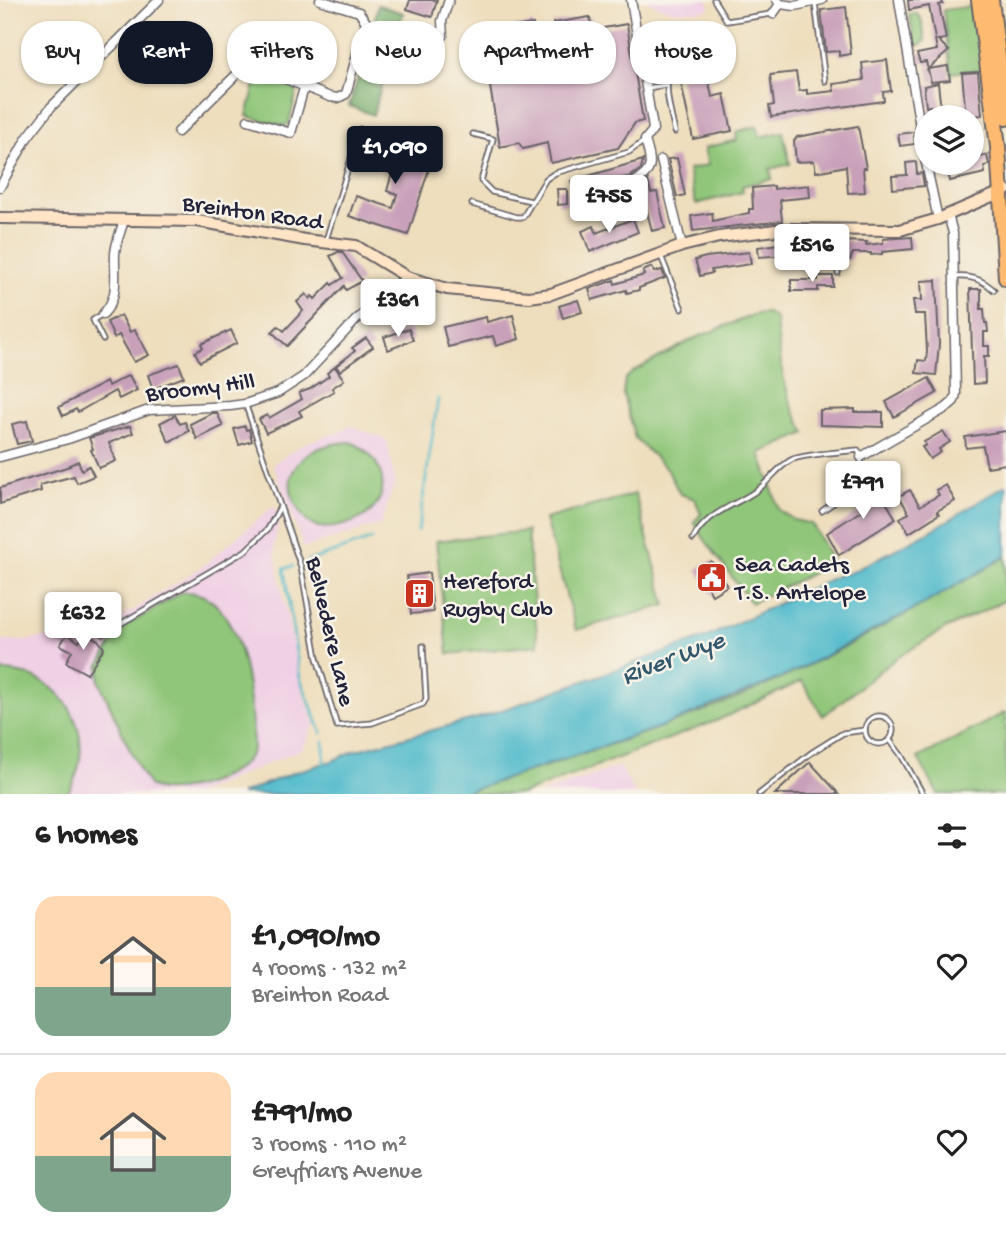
<!DOCTYPE html>
<meta charset="utf-8">
<style>
body{margin:0;font-family:"Gochi Hand",sans-serif;background:#f6f6f6;color:#222;height:100vh;display:flex;flex-direction:column;font-size:26px;white-space:nowrap}
*{box-sizing:border-box;margin:0}
p{font-size:23px;color:#767676}
.icon{flex:none;width:38px;height:38px;fill:none;stroke:currentColor;stroke-width:2;stroke-linecap:round;stroke-linejoin:round}
.map{position:relative;height:794px;overflow:hidden}
.side{display:flex;flex-direction:column;background:#fff;flex:1}
.side>*{flex:none}
.top-card{position:absolute;left:21px;top:21px;width:964px;height:63px;display:flex;gap:14px}
.fabs{position:absolute;left:914px;top:105px;display:grid;gap:14px}
.fabs a{display:grid;place-items:center;width:70px;height:70px;border-radius:50%;background:#fff;box-shadow:0 2px 5px #0004;font-size:35px}
.price{position:absolute;translate:-50% -60px;padding:0 16px;border-radius:7px;background:#fff;color:#222;font-size:23px;line-height:46px;filter:drop-shadow(0 2px 4px #0008)}
.price::after{content:'';position:absolute;left:50%;top:42px;width:21px;height:16px;margin-left:-10px;background:inherit;clip-path:polygon(0 0,100% 0,50% 100%)}
.price.active{background:#111827;color:#fff}
ul{padding:0;list-style:none}
li{display:flex;align-items:center;gap:21px;height:175px;padding:0 35px}
li+li{border-top:2px solid #e0e0e0}
li span{display:grid;place-items:center;flex:none;width:196px;height:140px;border-radius:21px;color:#555}
li>.icon{margin-inline-start:auto}
span .icon{width:84px;height:84px;fill:#fffc;stroke-width:1}
li b{font-size:30px}
h2{display:flex;justify-content:space-between;align-items:center;height:84px;padding:0 35px;font-size:30px}
.chip{padding:0 24px;border-radius:28px;background:#fff;box-shadow:0 2px 5px #0004;font-size:24px;line-height:63px}
.chip.active{background:#111827;color:#fff}
.map>svg:first-child{display:block}
.built{fill:#f0d0e5}
.green{fill:#90c679;stroke:#59745a;stroke-width:2}
.forest{fill:#74ab69;stroke:#4b6652;stroke-width:2}
.water{fill:#4eb9cb;stroke:#386e83;stroke-width:2}
.lines{fill:none;stroke-linecap:round;stroke-linejoin:round}
.stream{stroke:#4eb9cb;stroke-width:2.5}
.building{fill:#c9a0ba}
.lane-casing{stroke:#696468;stroke-width:7}
.street-casing{stroke:#696468;stroke-width:11}
.secondary-casing{stroke:#696468;stroke-width:14}
.highway-casing{stroke:#696468;stroke-width:18}
.lane{stroke:#fff;stroke-width:3.5}
.street{stroke:#fff;stroke-width:8}
.secondary{stroke:#ffe4c6;stroke-width:10}
.highway{stroke:#febb71;stroke-width:14}
.labels{text-anchor:middle;stroke-width:5;stroke-linejoin:round;paint-order:stroke}
.street-label{font-size:24px;fill:#22223b;stroke:#f7f3e8}
.poi-label{font-size:24px;fill:#22223b;stroke:#f7f3e8;text-anchor:start}
.water-label{font-size:26px;font-style:italic;fill:#31576d;stroke:#f7f3e8}
</style>
<div class="map">
<svg width="1006" height="794" viewBox="0 0 1006 794">
<rect width="100%" height="100%" fill="#f7f3e8"/>
<filter id="ink" filterUnits="userSpaceOnUse"><feTurbulence type="fractalNoise" baseFrequency=".0143" numOctaves="2"/><feDisplacementMap in="SourceGraphic" scale="14" xChannelSelector="R" yChannelSelector="G"/><feConvolveMatrix kernelMatrix="1 2 1 2 8 2 1 2 1" color-interpolation-filters="sRGB"/></filter>
<filter id="wash" filterUnits="userSpaceOnUse"><feTurbulence type="fractalNoise" baseFrequency=".00686" numOctaves="4" result="noise"/><feDisplacementMap in="SourceGraphic" scale="28" xChannelSelector="R" yChannelSelector="G"/><feGaussianBlur stdDeviation="1.57" result="paint"/><feColorMatrix in="noise" values="0 0 0 0 0 0 0 0 0 0 0 0 0 0 0 0 0 1.4 0 .05"/><feComposite in="paint" operator="in"/></filter>
<g filter="url(#wash)">
<rect width="100%" height="100%" fill="#eedebd"/>
<g class="built">
<polygon points="647,0 708,0 710,9 697,11 675,11 657,6"/>
<polygon points="349,425 387,440 395,482 381,524 304,548 273,464 305,443 343,431"/>
<polygon points="274,506 280,517 274,546 279,576 303,693 315,723 302,749 196,794 0,794 0,641 26,641 110,625 200,568"/>
<polygon points="620,766 635,794 539,794"/>
</g>
<g class="green">
<polygon points="974,6 983,69 951,73 943,10"/>
<polygon points="915,13 921,18 925,40 921,45 915,45 909,14"/>
<polygon points="258,73 295,86 297,90 289,123 284,126 247,116"/>
<polygon points="757,126 760,137 783,132 790,164 770,169 772,179 742,186 743,192 696,204 688,170 708,165 704,148 737,140 736,132"/>
<path d="M767,313L776,319C780,360 783,399 806,433L760,453L779,510L794,520L812,524L833,563L751,603L705,540L694,522L701,514L695,499L680,494L667,469L635,438L623,394L625,379L634,371L695,338L756,314Z"/>
<path d="M350,442C377,451 395,486 372,510C358,524 317,537 304,518C271,474 303,444 350,442Z"/>
<polygon points="635,494 666,605 576,630 545,519"/>
<polygon points="527,531 538,645 448,654 436,541"/>
<path d="M1006,557V600L945,629L895,659L823,716L802,681L716,721L522,794H460C571,757 685,724 791,674C864,639 936,598 1006,557Z"/>
<path d="M182,592C245,588 252,705 253,747C249,765 229,775 214,781C197,788 168,794 151,787C141,780 107,698 99,681L100,665L119,630Z"/>
<path d="M0,671C66,670 102,739 67,794H0Z"/>
<polygon points="1006,712 1006,794 938,794 918,758"/>
</g>
<polygon class="forest" points="378,5 403,13 373,115 349,106 362,65 370,65 373,59 373,54 367,50"/>
<polygon class="water" points="1006,485 1006,556 922,605 790,674 660,727 460,794 241,794 295,772 332,761 354,751 485,716 705,638 841,574 848,574 929,532"/>
<g class="lines">
<g class="stream">
<polyline points="418,531 438,399"/>
<polyline points="308,561 373,539"/>
<polyline points="293,566 284,569 300,678 322,734"/>
<polyline points="324,766 324,741"/>
</g>
</g>
<g id="blocks">
<g class="building">
<polygon points="410,0 437,0 432,17 407,9"/>
<polygon points="908,0 942,0 943,4 939,5 946,39 938,40 949,51 928,69 948,66 950,80 931,82 926,62 920,63 917,54 937,50 929,6 909,10"/>
<polygon points="846,7 851,54 839,56 839,51 826,52 821,10"/>
<polygon points="590,17 592,30 627,24 643,121 635,123 618,148 551,163 547,143 523,149 519,143 500,147 483,44 495,43 493,30 533,24 535,37 555,34 553,23"/>
<polygon points="717,32 721,53 652,67 648,46"/>
<polygon points="887,60 891,91 883,92 884,101 771,117 769,106 774,105 770,75 796,72 799,91 807,90 807,94 834,91 833,84 864,80 862,63"/>
<polygon points="978,72 982,115 966,117 962,73"/>
<polygon points="707,73 712,97 724,94 732,131 693,139 680,78"/>
<polygon points="938,83 941,110 945,109 946,117 925,117 924,112 931,111 930,106 926,107 924,86"/>
<polygon points="858,126 866,168 863,168 865,192 848,193 846,166 816,172 814,161 796,162 794,141 797,137"/>
<polygon points="914,132 915,144 900,146 898,134"/>
<polygon points="376,138 433,156 408,235 349,216 356,196 393,208 397,194 387,191 392,173 367,165"/>
<polygon points="980,150 981,157 987,155 989,165 984,166 985,173 950,181 948,173 945,174 942,163 971,163 971,152"/>
<polygon points="677,158 685,195 677,197 668,159"/>
<polygon points="643,160 641,169 631,176 574,191 571,181"/>
<polygon points="916,162 917,174 922,173 924,186 893,189 892,176 907,175 906,163"/>
<polygon points="648,180 651,193 657,192 665,228 652,231 642,192 636,194 635,189"/>
<polygon points="809,185 810,197 780,200 782,221 693,231 691,216 712,213 713,221 749,213 749,209 753,209 752,188 774,186 774,189"/>
<polygon points="557,189 567,189 567,204 558,205"/>
<polygon points="633,219 638,232 590,252 582,231 594,226 596,233"/>
<polygon points="792,237 834,238 834,260 812,257 812,253 759,257 758,247 792,242"/>
<polygon points="912,237 913,249 882,252 882,254 871,255 871,253 853,253 850,260 842,260 842,241 867,242 866,245 883,243 883,239"/>
<polygon points="338,252 342,252 362,281 346,290 344,286 287,346 272,332 278,326 284,331 303,311 297,302 306,294 310,299 312,296 315,299 331,283 332,285 343,278 330,256"/>
<polygon points="749,252 751,264 711,270 712,273 700,276 695,260 706,257"/>
<polygon points="652,267 654,272 662,270 665,278 639,288 639,290 627,293 626,290 592,300 589,289 614,280 615,284 644,275 643,271"/>
<polygon points="818,276 833,276 833,287 818,287 818,291 791,291 791,280 818,280"/>
<polygon points="936,280 939,344 936,375 916,373 918,360 926,361 927,351 925,314 915,314 913,300 922,300 921,281"/>
<polygon points="970,289 981,289 981,309 984,309 985,323 987,323 988,332 984,332 984,346 989,346 989,356 984,356 985,383 973,384"/>
<polygon points="578,300 582,312 563,318 559,306"/>
<polygon points="121,315 130,332 135,330 149,355 134,362 119,335 114,338 107,322"/>
<polygon points="513,315 519,339 496,346 493,336 448,347 443,327 486,317 487,322"/>
<polygon points="409,329 413,340 388,350 384,337"/>
<polygon points="231,330 237,343 200,362 195,352 203,348 201,344"/>
<polygon points="366,338 373,347 340,371 336,366 355,351 352,348"/>
<polygon points="179,364 184,377 153,389 148,375"/>
<polygon points="335,367 344,380 332,388 334,391 299,411 302,416 266,433 259,419 267,415 269,418 302,399 299,393 310,389 329,376 327,373"/>
<polygon points="129,375 137,390 119,399 115,391 78,412 76,409 63,416 59,407 106,382 108,386"/>
<polygon points="929,378 937,393 894,417 886,402"/>
<polygon points="855,409 855,412 883,412 883,427 820,425 820,410"/>
<polygon points="212,413 217,413 223,426 197,439 190,424"/>
<polygon points="175,415 180,424 185,422 189,431 169,442 160,423"/>
<polygon points="27,421 32,441 17,444 12,424"/>
<polygon points="130,426 133,433 109,443 116,461 99,468 91,450 93,449 89,438"/>
<polygon points="245,426 246,430 249,429 252,441 239,445 234,429"/>
<polygon points="943,431 950,442 939,449 941,452 930,459 922,447 926,445 924,442"/>
<polygon points="1006,431 1006,464 987,467 983,446 966,448 965,437"/>
<polygon points="78,461 82,470 89,466 94,476 77,483 74,476 40,485 41,491 0,504 0,488 70,466 69,465"/>
<polygon points="876,485 896,519 839,555 827,533 864,509 857,497"/>
<polygon points="946,485 955,501 937,511 939,514 909,533 900,518 909,513 899,496 910,490 920,506 939,495 936,490"/>
<polygon points="711,561 727,586 712,595 697,569"/>
<polygon points="429,573 433,612 411,614 407,576"/>
<polygon points="85,633 98,640 104,648 87,674 66,662 72,651 60,645 67,634 79,642"/>
<polygon points="810,762 839,794 775,794"/>
</g>
</g>
</g>
<g filter="url(#ink)">
<use href="#blocks" fill-opacity="0" stroke="#696468" stroke-width="2"/>
<g class="lines">
<defs>
<g id="lane">
<polyline points="714,0 727,21 771,14"/>
<polyline points="815,3 825,81"/>
<polyline points="647,88 666,85"/>
<path d="M675,132C672,118 659,75 675,69C687,64 702,64 714,62"/>
<polyline points="473,134 493,139 481,181 492,192 531,201"/>
<polyline points="472,204 516,217 523,217 546,179 555,173 629,152 643,142"/>
<polyline points="326,240 360,129"/>
<polyline points="661,256 682,309"/>
<polyline points="838,273 838,232"/>
<path d="M956,277C972,276 981,279 994,290"/>
<polyline points="101,315 93,320 103,340"/>
<polyline points="246,406 301,567 317,658 337,726 372,723 423,704 426,699 423,646"/>
<path d="M693,539C706,513 734,506 756,491C769,482 779,465 793,459C808,454 841,452 858,450C872,480 843,496 822,511"/>
<polyline points="103,634 245,551 268,529 280,507"/>
<circle cx="879" cy="730" r="14"/>
<polyline points="889,739 901,755 923,794"/>
<polyline points="759,794 811,753 843,733 865,730"/>
</g>
<g id="street">
<polyline points="777,0 780,4 795,6 822,0"/>
<polyline points="899,0 926,163 938,219"/>
<polyline points="773,14 780,4"/>
<polyline points="443,36 442,21 449,0"/>
<polyline points="248,120 291,133 304,88"/>
<polyline points="178,132 240,71 249,66 256,67 330,97 338,98 346,94 366,22 359,12 320,0"/>
<polyline points="661,160 682,246"/>
<polyline points="0,187 27,138 51,107 159,0"/>
<path d="M580,201C594,201 645,182 649,168C652,160 647,148 645,140L653,130L652,122L631,0"/>
<path d="M103,314C120,297 114,275 115,253C116,242 121,231 124,220"/>
<polyline points="0,457 68,439 149,410 230,406 245,404 278,393 304,376 356,320 407,277"/>
<polyline points="861,457 946,408 954,401 956,394 953,233 948,215"/>
</g>
<polyline id="secondary" points="0,218 197,221 305,240 356,246 407,277 447,289 529,297 551,294 682,246 719,237 784,229 900,230 938,219 1006,190"/>
<g id="highway">
<polyline points="979,0 998,147 1006,278"/>
<polyline points="991,0 1006,118"/>
</g>
</defs>
<use href="#lane" class="lane-casing"/>
<use href="#street" class="street-casing"/>
<use href="#secondary" class="secondary-casing"/>
<use href="#highway" class="highway-casing"/>
<use href="#lane" class="lane"/>
<use href="#street" class="street"/>
<use href="#secondary" class="secondary"/>
<use href="#highway" class="highway"/>
</g>
</g>
<defs>
<symbol id="civic-square" viewBox="-11 -11 22 22"><rect x="-9" y="-9" width="18" height="18" rx="4" fill="#c8321e" stroke="#f7f3e8"/><path d="M-.6-6.5H3V-4.5H.6V-3L4-1V1h2V6H-6V1h2V-1L-.6-3ZM-1.2 2.5V6h2.4V2.5Z" fill="#fff"/></symbol>
<symbol id="building-square" viewBox="-11 -11 22 22"><rect x="-9" y="-9" width="18" height="18" rx="4" fill="#c8321e" stroke="#f7f3e8"/><path d="M-4-6H4V6H1V3H-1V6H-4ZM-2.5-4.3h1.7v1.8h-1.7ZM.8-4.3h1.7v1.8H.8ZM-2.5-1h1.7V.8h-1.7ZM.8-1h1.7V.8H.8Z" fill="#fff"/></symbol>
</defs>
<g fill-rule="evenodd">
<use href="#civic-square" x="694" y="560" width="35" height="35"/>
<use href="#building-square" x="402" y="576" width="35" height="35"/>
</g>
<g class="labels">
<g class="street-label">
<text transform="translate(253 211) rotate(8)" y="8">Breinton Road</text>
<text transform="translate(200 386) rotate(-7)" y="8">Broomy Hill</text>
<text transform="translate(332 631) rotate(77)" y="8">Belvedere Lane</text>
</g>
<g class="poi-label">
<text x="735" y="571">Sea Cadets<tspan x="735" dy="28">T.S. Antelope</tspan></text>
<text x="443" y="588">Hereford<tspan x="443" dy="28">Rugby Club</tspan></text>
</g>
<g class="water-label">
<text transform="translate(672 656) rotate(-21)" y="9">River Wye</text>
</g>
</g>
</svg>
<div class="fabs">
<a><svg class="icon" aria-label="layers" viewBox="0 0 24 24"><path d="M12 4l9 5-9 5-9-5zM3 14l9 5 9-5"/></svg></a>
</div>
<b class="price active" style="left:395px;top:186px">£1,090</b>
<b class="price" style="left:609px;top:235px">£755</b>
<b class="price" style="left:812px;top:284px">£516</b>
<b class="price" style="left:398px;top:339px">£361</b>
<b class="price" style="left:863px;top:521px">£791</b>
<b class="price" style="left:83px;top:652px">£632</b>
<div class="top-card">
<a class="chip">Buy</a>
<a class="chip active">Rent</a>
<a class="chip">Filters</a>
<a class="chip">New</a>
<a class="chip">Apartment</a>
<a class="chip">House</a>
</div>
</div>
<section class="side">
<h2>6 homes<svg class="icon" aria-label="filters" viewBox="0 0 24 24"><path d="M4 7h16M4 17h16"/><circle cx="9" cy="7" r="2"/><circle cx="15" cy="17" r="2"/></svg></h2>
<ul>
<li><span style="background:linear-gradient(#ffd9b3 65%,#7fa58c 0)"><svg class="icon" aria-label="home" viewBox="0 0 24 24"><path d="M3 11l9-7 9 7M6 9v11h12V9"/></svg></span><div><b>£1,090/mo</b><p>4 rooms · 132 m²</p><p>Breinton Road</p></div><svg class="icon" aria-label="heart" viewBox="0 0 24 24"><path d="M12 20l-8-8c-3-5 5-10 8-4 3-6 11-1 8 4z"/></svg></li>
<li><span style="background:linear-gradient(#ffd9b3 60%,#7fa58c 0)"><svg class="icon" aria-label="home" viewBox="0 0 24 24"><path d="M3 11l9-7 9 7M6 9v11h12V9"/></svg></span><div><b>£791/mo</b><p>3 rooms · 110 m²</p><p>Greyfriars Avenue</p></div><svg class="icon" aria-label="heart" viewBox="0 0 24 24"><path d="M12 20l-8-8c-3-5 5-10 8-4 3-6 11-1 8 4z"/></svg></li>
</ul>
</section>
